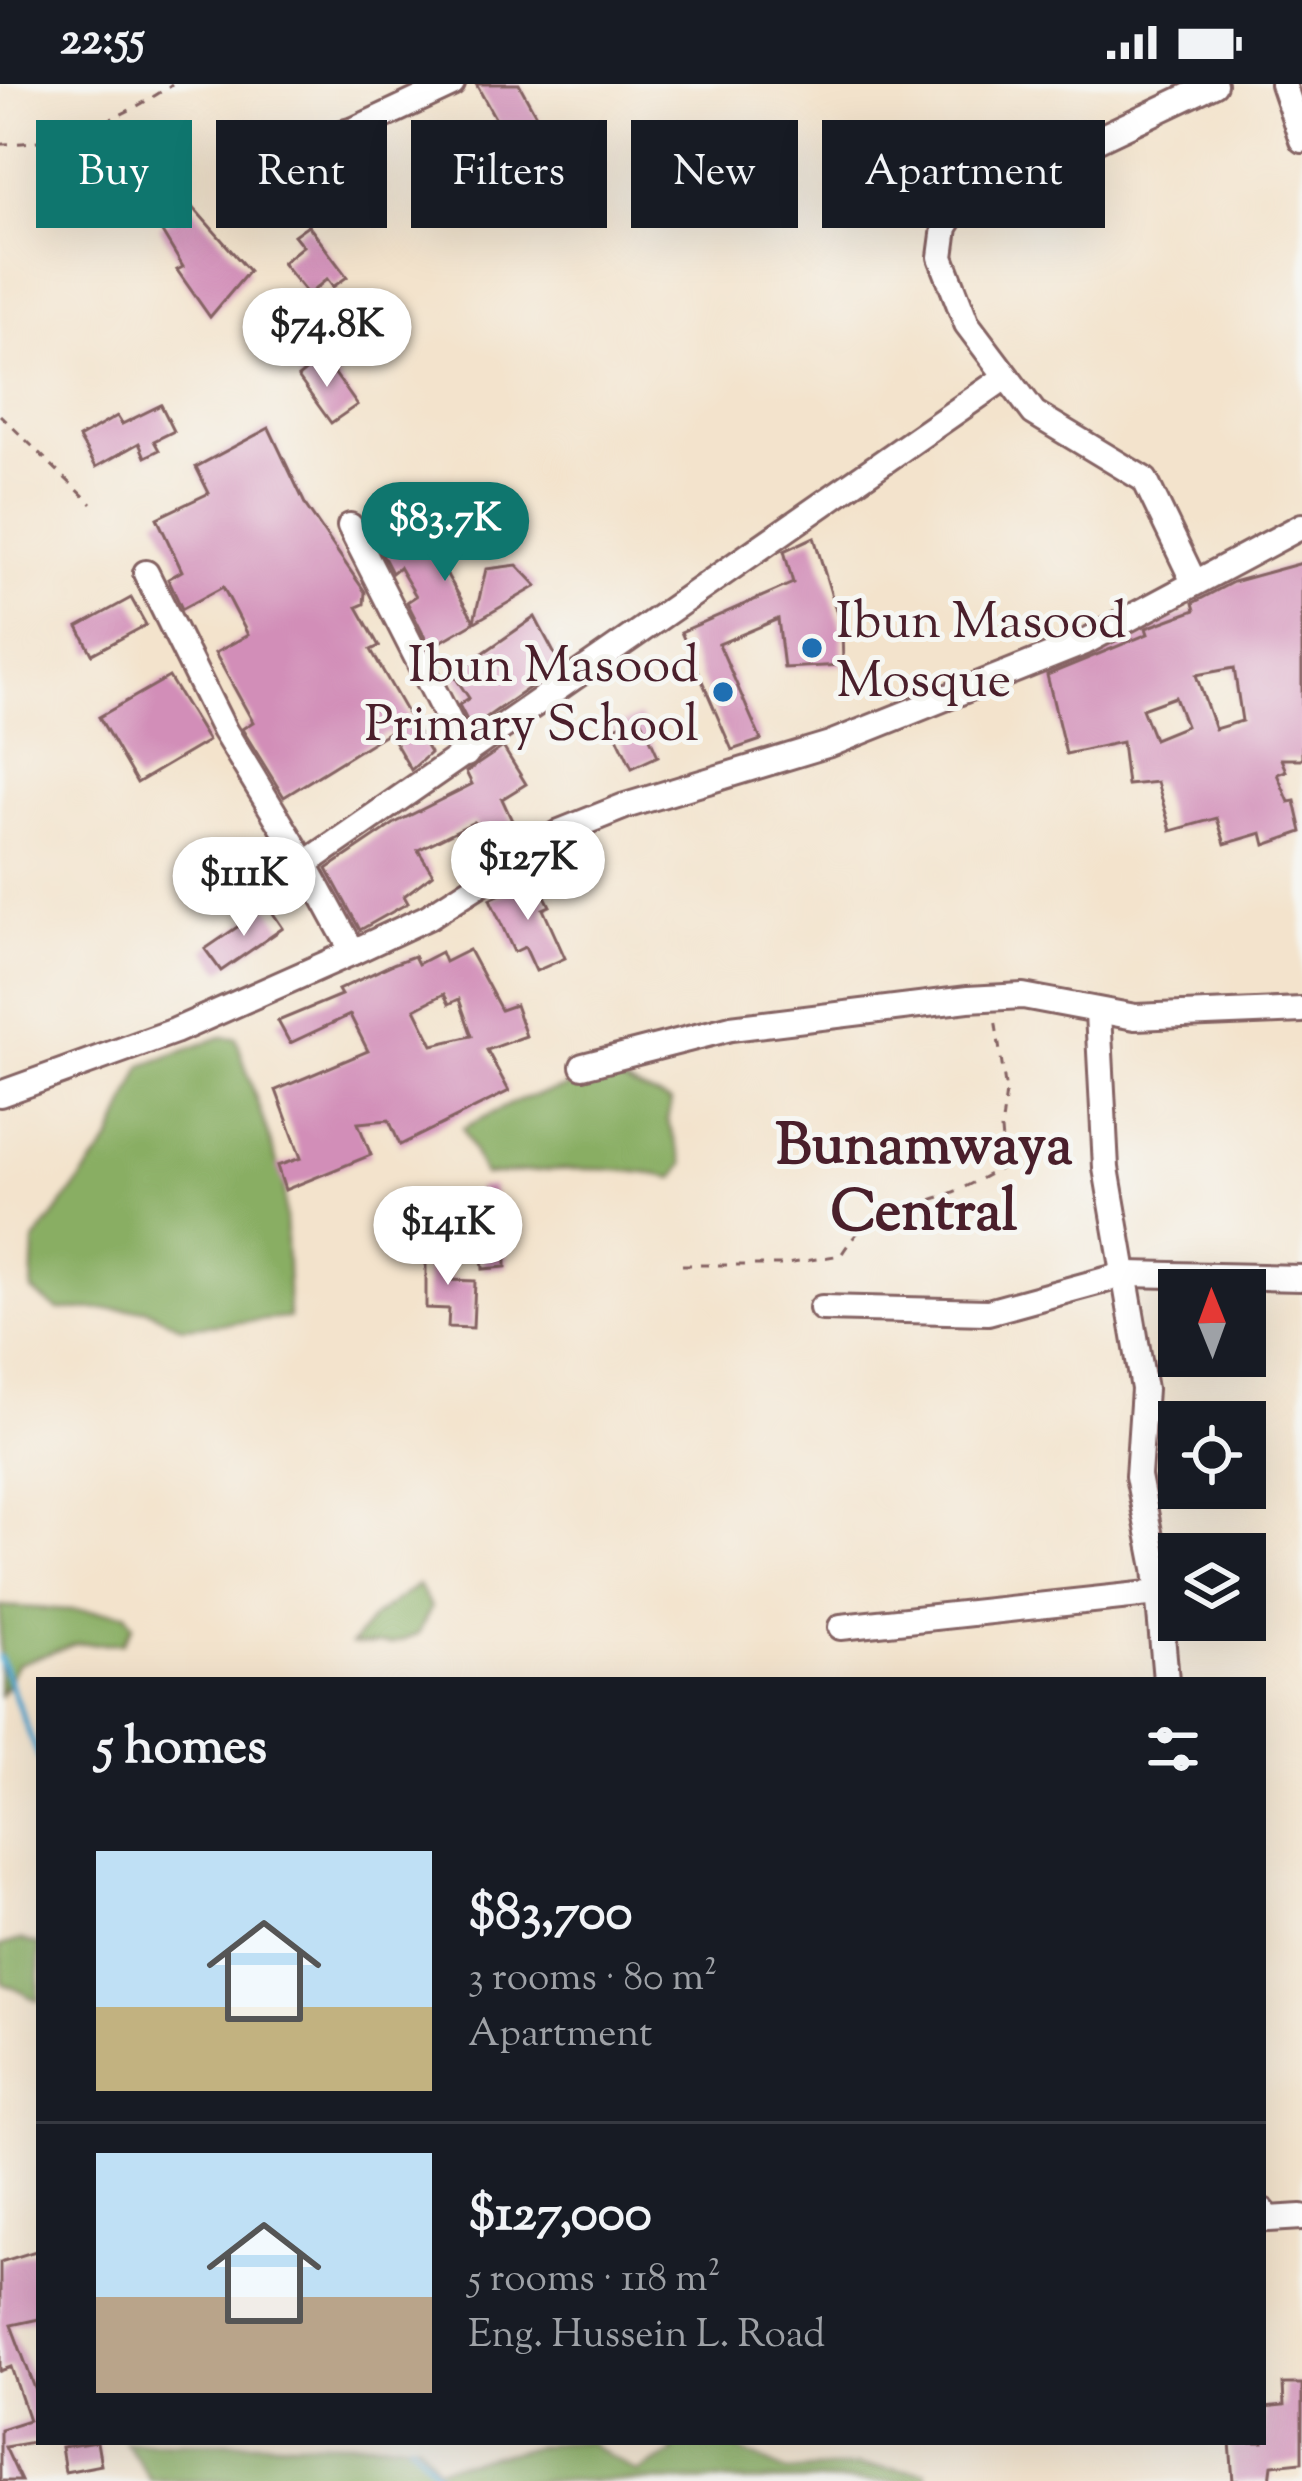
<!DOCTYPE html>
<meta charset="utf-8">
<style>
body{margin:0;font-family:"Sorts Mill Goudy",serif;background:#242831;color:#f1f3f6;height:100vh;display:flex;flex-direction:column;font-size:45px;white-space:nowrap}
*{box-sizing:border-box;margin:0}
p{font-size:39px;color:#9ea1a6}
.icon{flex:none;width:66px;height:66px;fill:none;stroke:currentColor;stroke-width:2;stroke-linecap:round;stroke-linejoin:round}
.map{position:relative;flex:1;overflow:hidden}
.sheet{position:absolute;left:36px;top:1593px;width:1230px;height:768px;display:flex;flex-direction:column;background:#171b24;border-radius:0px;box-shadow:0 12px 48px #0002}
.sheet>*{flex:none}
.top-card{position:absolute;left:36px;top:36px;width:1230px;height:108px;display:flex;gap:24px}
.needle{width:78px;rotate:359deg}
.controls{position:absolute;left:1158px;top:1185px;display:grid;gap:24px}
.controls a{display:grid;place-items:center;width:108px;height:108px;border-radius:0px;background:#171b24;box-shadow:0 12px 48px #0002;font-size:60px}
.price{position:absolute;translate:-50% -102px;padding:0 27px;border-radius:42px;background:#fff;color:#222;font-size:39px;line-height:78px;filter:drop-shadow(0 3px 6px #0008)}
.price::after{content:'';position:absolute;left:50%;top:72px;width:36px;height:27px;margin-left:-18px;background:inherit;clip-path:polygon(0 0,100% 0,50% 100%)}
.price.active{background:#0f766e;color:#fff}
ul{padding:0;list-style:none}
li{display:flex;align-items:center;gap:36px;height:300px;padding:0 60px}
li+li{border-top:3px solid #363941}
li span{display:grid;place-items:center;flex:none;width:336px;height:240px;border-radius:0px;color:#555}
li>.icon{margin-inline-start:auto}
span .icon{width:144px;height:144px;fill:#fffc;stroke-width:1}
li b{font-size:51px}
h2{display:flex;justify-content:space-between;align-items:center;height:144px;padding:0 60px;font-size:51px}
.tag{padding:0 42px;border-radius:0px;background:#171b24;box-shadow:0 12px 48px #0002;font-size:42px;line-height:108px}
.tag.active{background:#0f766e;color:#fff}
.status{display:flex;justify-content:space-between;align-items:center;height:84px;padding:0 60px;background:#171b24;direction:ltr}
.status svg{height:33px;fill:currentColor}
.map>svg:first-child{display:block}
.forest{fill:#89ae63;stroke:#6a6647;stroke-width:3}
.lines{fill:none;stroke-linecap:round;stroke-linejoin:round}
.stream{stroke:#52a6ce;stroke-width:6}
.building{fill:#d28eb8;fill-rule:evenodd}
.street-casing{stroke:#856463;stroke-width:30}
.path{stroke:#856463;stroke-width:3;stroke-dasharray:9 9;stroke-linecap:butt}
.street{stroke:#fff;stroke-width:24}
.poi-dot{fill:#1f6fb2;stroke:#f6f6f2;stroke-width:4.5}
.labels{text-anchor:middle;stroke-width:10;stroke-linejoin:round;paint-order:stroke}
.poi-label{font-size:51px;fill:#4a1f2b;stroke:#f6f6f2;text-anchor:start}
.quarter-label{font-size:57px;font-weight:bold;fill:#4a1f2b;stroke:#f6f6f2}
</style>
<div class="status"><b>22:55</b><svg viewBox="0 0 49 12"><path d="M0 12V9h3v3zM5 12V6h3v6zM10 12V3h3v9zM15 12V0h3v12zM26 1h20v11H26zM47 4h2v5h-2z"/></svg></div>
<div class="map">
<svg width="1302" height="2397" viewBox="0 0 1302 2397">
<rect width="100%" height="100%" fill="#f6f6f2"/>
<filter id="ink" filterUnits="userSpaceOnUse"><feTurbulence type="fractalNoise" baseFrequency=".00833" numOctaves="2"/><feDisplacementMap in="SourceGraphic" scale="24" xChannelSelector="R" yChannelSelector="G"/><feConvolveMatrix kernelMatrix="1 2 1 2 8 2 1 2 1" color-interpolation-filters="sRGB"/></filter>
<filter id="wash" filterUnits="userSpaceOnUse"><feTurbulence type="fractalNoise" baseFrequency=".004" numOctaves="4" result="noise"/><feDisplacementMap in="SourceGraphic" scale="48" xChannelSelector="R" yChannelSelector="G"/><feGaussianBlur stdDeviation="2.7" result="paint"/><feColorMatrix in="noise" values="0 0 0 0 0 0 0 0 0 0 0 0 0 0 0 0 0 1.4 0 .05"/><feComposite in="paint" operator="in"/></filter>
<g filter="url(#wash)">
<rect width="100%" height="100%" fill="#f3e3cc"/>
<g class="forest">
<polygon points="221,953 236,954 284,1100 289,1234 182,1243 146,1225 58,1226 32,1207 34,1158 112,1055 142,982"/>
<path d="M607,992L671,1018L667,1036L684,1080L674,1094C609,1080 550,1085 484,1091L463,1044L519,1016Z"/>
<polygon points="418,1501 431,1524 418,1550 393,1560 351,1561 373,1533"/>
<polygon points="0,1522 126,1529 133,1541 123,1559 76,1560 17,1580 0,1613"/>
<polygon points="21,1856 39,1861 39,1917 3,1899 0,1862"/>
<polygon points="125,2358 418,2358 436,2383 559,2358 588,2358 637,2389 674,2368 667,2358 723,2358 787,2388 860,2382 927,2388 928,2397 152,2397"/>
</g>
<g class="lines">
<g class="stream">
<polyline points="0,1574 39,1675"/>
<polyline points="410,2358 443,2397"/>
</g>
</g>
<g id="blocks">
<g class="building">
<polygon points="476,0 519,0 555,66 523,84"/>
<polygon points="314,74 331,99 303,118 285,93"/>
<polygon points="192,122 249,187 210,233 177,186 183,183 159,143"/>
<polygon points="308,141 347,193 333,203 327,195 308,211 282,179 303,162 294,151"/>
<polygon points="323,273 357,321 331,339 298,293"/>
<polygon points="161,321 174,347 154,357 159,366 145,373 139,359 96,383 79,354 117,332 122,340"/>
<polygon points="269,344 306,422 365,508 364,520 357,523 379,562 371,566 430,669 411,686 389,648 284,713 242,645 253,638 215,569 248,551 223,503 182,525 168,495 182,487 157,434 209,409 196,383"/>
<polygon points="415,431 439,462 433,467 474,537 486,485 517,481 537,502 430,564 407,518 416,512 399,483 392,489 377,460"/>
<polygon points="814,453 842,546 843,581 784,584 778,535 719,560 761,656 732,666 681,548 793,499 784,467"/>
<path d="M1302,479V675H1281L1286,687L1277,690L1289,718L1295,717L1302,748L1265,761L1262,749L1225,760L1217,734L1171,747L1157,698L1127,701L1122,658L1066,670L1047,591L1148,550L1146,544L1195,526L1193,519L1233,498ZM1234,584L1242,637L1215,645L1196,591ZM1175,613L1186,642L1154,655L1142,625Z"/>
<polygon points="131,514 146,541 92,570 78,543"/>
<polygon points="535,533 561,582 471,644 459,621 469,614 453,590"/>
<polygon points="169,593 208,657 137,699 99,633"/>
<polygon points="640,632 658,672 632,684 613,644"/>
<polygon points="503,663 526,700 502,715 520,754 490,773 474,738 418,766 433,790 404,812 408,819 360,846 327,785 395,739 472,700 466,688"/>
<polygon points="536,794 550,822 543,825 565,874 536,887 525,863 514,868 490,815"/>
<polygon points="268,822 283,844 221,887 205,865"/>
<path d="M469,866L501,926L515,921L526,952L487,966L509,1007L400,1061L389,1036L358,1039L371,1071L285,1106L277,1082L301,1074L276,1006L368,967L350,931L290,959L278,937L341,911L338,906L393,880L414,872L418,880L441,868L445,878ZM444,910L449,920L459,915L472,952L433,961L415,925Z"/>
<polygon points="492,1102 497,1126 505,1125 506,1183 483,1185 477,1104"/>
<polygon points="426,1160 451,1161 449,1196 475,1197 473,1244 448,1243 449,1225 426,1224"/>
<polygon points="39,2166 39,2235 11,2241 39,2315 39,2357 5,2363 21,2397 0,2397 0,2345 29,2336 11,2283 0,2287 0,2178"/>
<polygon points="1283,2300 1302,2300 1302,2378 1272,2381 1270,2397 1233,2397 1230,2358 1263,2358 1263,2324 1284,2322"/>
<polygon points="97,2358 101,2381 65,2388 61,2363"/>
</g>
</g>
</g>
<g filter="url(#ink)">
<use href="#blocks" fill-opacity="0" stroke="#856463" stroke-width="3"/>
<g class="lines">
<defs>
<g id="street">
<polyline points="1283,0 1302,56"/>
<polyline points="306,59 354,46 452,0"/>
<polyline points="350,442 466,670"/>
<polyline points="146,489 224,646 305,780"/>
<polyline points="1194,498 1145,396 1034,329 967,240 941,173 945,143 959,121 1214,0"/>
<polyline points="353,868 305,780 1004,294"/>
<polyline points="1098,929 1106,1084 1144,1305 1138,1392 1156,1484 1166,1596"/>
<polyline points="583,982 731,944 968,915 1023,912 1135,933 1302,926"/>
<polyline points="0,1010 175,947 353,868 428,833 560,748 625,722 830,660 1085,558 1302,442"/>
<polyline points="822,1224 988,1228 1127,1190 1302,1194"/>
<polyline points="841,1543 1158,1509"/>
<polyline points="1263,2127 1269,2135 1302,2133"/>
</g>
</defs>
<use href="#street" class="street-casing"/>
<g class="path">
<path d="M0,60C60,60 124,35 172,0"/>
<polyline points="0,331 92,420"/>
<path d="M682,1181H781L841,1171C874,1120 891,1129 943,1112C964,1105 984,1092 1004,1083L1001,1046L1006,1008L995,934"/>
</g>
<use href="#street" class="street"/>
</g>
</g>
<g class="poi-dot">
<circle cx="812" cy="564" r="12"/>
<circle cx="723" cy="608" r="12"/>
</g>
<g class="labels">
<g class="poi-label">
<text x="836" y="553">Ibun Masood<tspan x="836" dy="59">Mosque</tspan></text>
<text x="699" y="597" text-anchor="end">Ibun Masood<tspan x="699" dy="59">Primary School</tspan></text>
</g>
<g class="quarter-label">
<text x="924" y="1079">Bunamwaya<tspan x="924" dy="66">Central</tspan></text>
</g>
</g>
</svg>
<div class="controls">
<a><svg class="needle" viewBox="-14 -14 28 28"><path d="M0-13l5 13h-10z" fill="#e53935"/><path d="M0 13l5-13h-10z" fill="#9ea1a6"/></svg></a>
<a><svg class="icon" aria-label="locate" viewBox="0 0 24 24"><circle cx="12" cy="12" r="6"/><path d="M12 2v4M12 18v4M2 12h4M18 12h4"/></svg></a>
<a><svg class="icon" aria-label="layers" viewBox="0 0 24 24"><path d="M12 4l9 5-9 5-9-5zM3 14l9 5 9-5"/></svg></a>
</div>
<b class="price" style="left:327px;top:306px">$74.8K</b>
<b class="price active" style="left:445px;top:500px">$83.7K</b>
<b class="price" style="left:528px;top:839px">$127K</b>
<b class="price" style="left:244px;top:855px">$111K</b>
<b class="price" style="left:448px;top:1204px">$141K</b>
<div class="top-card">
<a class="tag active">Buy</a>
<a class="tag">Rent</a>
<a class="tag">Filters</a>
<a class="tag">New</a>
<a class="tag">Apartment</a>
</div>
<section class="sheet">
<h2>5 homes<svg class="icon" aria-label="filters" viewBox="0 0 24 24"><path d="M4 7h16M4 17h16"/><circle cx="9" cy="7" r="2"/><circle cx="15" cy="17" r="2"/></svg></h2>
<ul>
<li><span style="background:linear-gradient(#bfe0f5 65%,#c2b280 0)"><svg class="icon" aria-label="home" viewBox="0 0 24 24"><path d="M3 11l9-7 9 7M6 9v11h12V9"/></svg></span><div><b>$83,700</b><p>3 rooms · 80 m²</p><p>Apartment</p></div></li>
<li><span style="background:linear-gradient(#bfe0f5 60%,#b9a48a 0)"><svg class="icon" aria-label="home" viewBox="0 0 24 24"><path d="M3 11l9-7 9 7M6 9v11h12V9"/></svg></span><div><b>$127,000</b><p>5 rooms · 118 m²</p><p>Eng. Hussein L. Road</p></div></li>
</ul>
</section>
</div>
